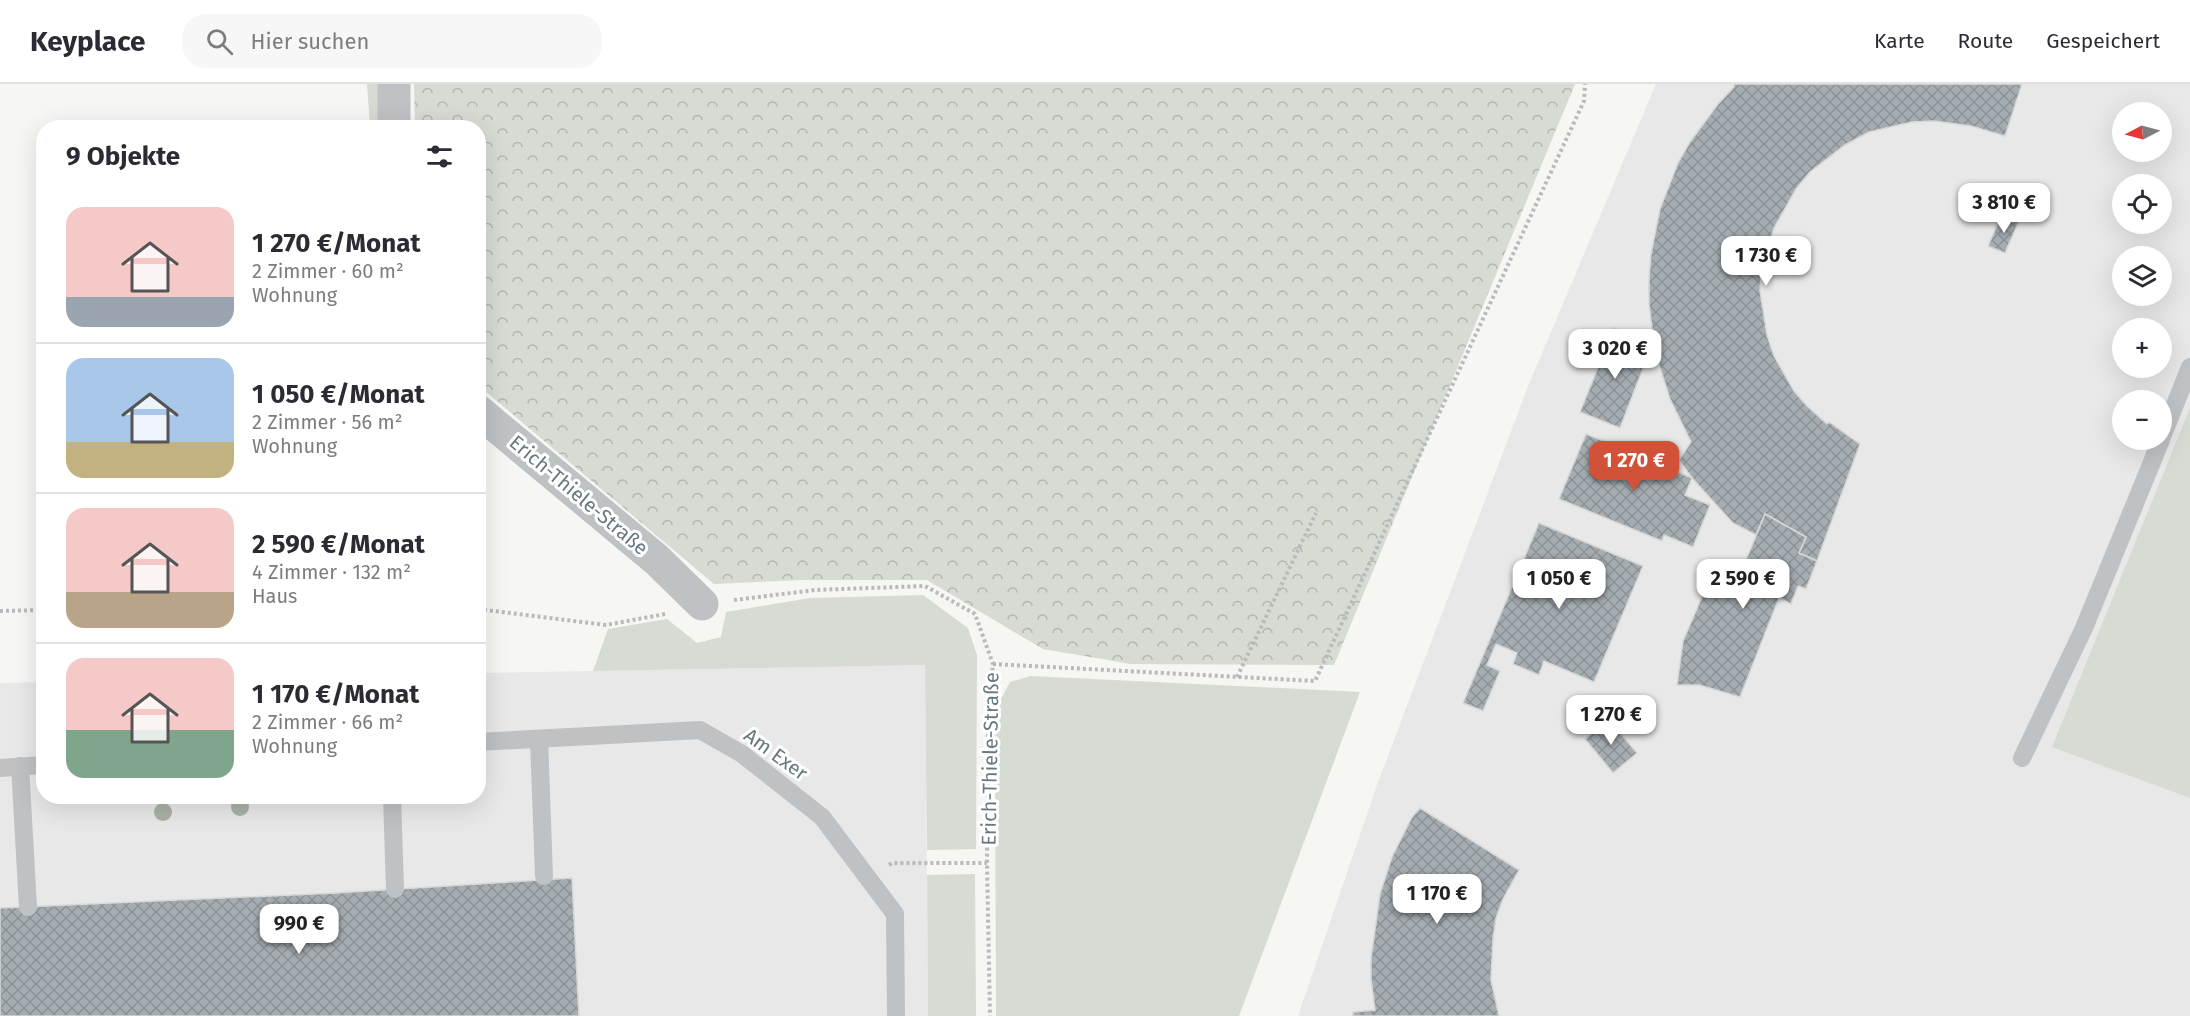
<!DOCTYPE html>
<html lang="de">
<meta charset="utf-8">
<style>
body{margin:0;font-family:"Fira Sans",sans-serif;background:#f7f7f7;color:#2b2b33;height:100vh;display:flex;flex-direction:column;font-size:22px;white-space:nowrap}
*{box-sizing:border-box;margin:0}
p{font-size:20px;color:#7c7c81}
.icon{flex:none;width:33px;height:33px;fill:none;stroke:currentColor;stroke-width:2;stroke-linecap:round;stroke-linejoin:round}
.map{position:relative;flex:1;overflow:hidden}
.sheet{position:absolute;left:36px;top:36px;width:450px;height:684px;display:flex;flex-direction:column;background:#fff;border-radius:24px;box-shadow:0 6px 24px #0002}
.sheet>*{flex:none}
.needle{width:39px;rotate:264deg}
.tools{position:absolute;left:2112px;top:18px;display:grid;gap:12px}
.tools a{display:grid;place-items:center;width:60px;height:60px;border-radius:50%;background:#fff;box-shadow:0 6px 24px #0002;font-size:30px}
.price{position:absolute;translate:-50% -51px;padding:0 14px;border-radius:12px;background:#fff;color:#222;font-size:20px;line-height:39px;filter:drop-shadow(0 2px 3px #0008)}
.price::after{content:'';position:absolute;left:50%;top:36px;width:18px;height:14px;margin-left:-9px;background:inherit;clip-path:polygon(0 0,100% 0,50% 100%)}
.price.selected{background:#d15239;color:#fff}
ul{padding:0;list-style:none}
li{display:flex;align-items:center;gap:18px;height:150px;padding:0 30px}
li+li{border-top:2px solid #e1e1e2}
li span{display:grid;place-items:center;flex:none;width:168px;height:120px;border-radius:18px;color:#555}
li>.icon{margin-inline-start:auto}
span .icon{width:72px;height:72px;fill:#fffc;stroke-width:1}
li b{font-size:26px}
h2{display:flex;justify-content:space-between;align-items:center;height:72px;padding:0 30px;font-size:26px}
header{display:flex;align-items:center;gap:36px;box-sizing:border-box;height:84px;padding:0 30px;background:#fff;border-bottom:2px solid #e1e1e2}
header strong{font-size:28px}
nav{display:flex;gap:33px;margin-inline-start:auto;font-size:21px}
.search{width:420px;height:54px;background:#f7f7f7;display:flex;align-items:center;gap:15px;box-sizing:border-box;padding:0 21px;border-radius:24px;color:#7c7c81;font-size:22px}
.map>svg:first-child{display:block}
.built{fill:#e7e8e7;fill-rule:evenodd}
.green{fill:#d6dbd3}
.forest{fill:url(#forest-crowns)}
.building{fill:url(#building-cross-hatch);stroke:#d8d8d6;stroke-width:1.5}
.lines{fill:none;stroke-linecap:round;stroke-linejoin:round}
.path{stroke:#b8bbbd;stroke-width:4;stroke-dasharray:3 3;stroke-linecap:butt}
.lane{stroke:#bec2c5;stroke-width:18}
.street{stroke:#bec2c5;stroke-width:33}
.tree{fill:#aab1a6}
.labels{text-anchor:middle;stroke-width:6;stroke-linejoin:round;paint-order:stroke}
.street-label{font-size:20px;fill:#687881;stroke:#fff}
</style>
<header>
<strong>Keyplace</strong>
<div class="search"><svg class="icon" aria-label="search" viewBox="0 0 24 24"><circle cx="10" cy="10" r="6"/><path d="M15 15l6 6"/></svg>Hier suchen</div>
<nav><a>Karte</a><a>Route</a><a>Gespeichert</a></nav>
</header>
<div class="map">
<svg width="2190" height="932" viewBox="0 0 2190 932">
<defs>
<pattern id="forest-crowns" width="20" height="18" patternUnits="userSpaceOnUse" patternTransform="scale(1.5)"><rect width="20" height="18" fill="#d6dbd3"/><path d="M2 6a3 3 0 1 1 6 0M12 15a3 3 0 1 1 6 0" fill="none" stroke="#b1b6b1"/></pattern>
<pattern id="building-cross-hatch" width="8" height="8" patternUnits="userSpaceOnUse" patternTransform="scale(1.5)"><rect width="8" height="8" fill="#a6adb2"/><path d="M0 0l8 8M0 8l8-8" fill="none" stroke="#8b9296"/></pattern>
</defs>
<rect width="100%" height="100%" fill="#f6f6f3"/>
<g class="built">
<path d="M1656,0H2190V932H1298L1377,701L1529,300ZM2122,28H2162V68H2122ZM2122,100H2162V140H2122ZM2122,172H2162V212H2122ZM2122,244H2162V284H2122ZM2122,316H2162V356H2122Z"/>
<polygon points="925,581 928,932 0,932 0,599 43,598 44,712 478,712 479,589"/>
</g>
<g class="green">
<polygon points="367,0 382,0 382,43 370,43"/>
<polygon points="2190,324 2190,714 2052,663"/>
<polygon points="923,511 968,544 977,571 976,765 927,766 925,581 593,587 608,545 667,535 697,559 721,553 726,528 810,514"/>
<polygon points="1031,592 1360,608 1239,932 996,932 995,652 999,619 1010,598"/>
<polygon points="975,790 976,932 928,932 927,791"/>
</g>
<polygon class="forest" points="414,0 1575,0 1334,581 1131,580 1043,565 927,496 801,496 714,500 479,302 478,44 415,43"/>
<g class="building">
<polygon points="1734,0 2022,0 2005,52 1971,42 1934,37 1912,38 1869,48 1845,61 1810,88 1796,105 1774,144 1761,186 1760,207 1767,251 1774,272 1794,307 1807,322 1827,340 1829,338 1860,360 1817,477 1799,469 1806,453 1765,430 1756,451 1733,439 1692,394 1679,376 1691,358 1670,315 1655,268 1649,220 1649,195 1651,170 1660,125 1678,79 1690,58 1718,20 1734,3"/>
<polygon points="2002,130 2019,137 2005,169 1988,162"/>
<polygon points="1614,244 1633,252 1630,261 1649,269 1620,344 1580,328"/>
<polygon points="1586,350 1624,365 1626,360 1658,373 1656,379 1692,394 1685,411 1710,421 1693,463 1664,451 1662,457 1559,415"/>
<polygon points="1765,430 1806,453 1799,469 1817,477 1806,505 1798,502 1791,520 1779,514 1740,613 1699,601 1677,601 1683,557 1717,478 1741,488"/>
<polygon points="1539,439 1643,482 1594,598 1544,577 1539,591 1513,580 1517,569 1496,560 1487,581 1500,587 1483,627 1463,619"/>
<polygon points="1608,635 1637,669 1613,689 1585,655"/>
<polygon points="1420,724 1519,786 1503,815 1496,834 1493,855 1491,896 1499,932 1353,932 1353,928 1375,926 1371,895 1371,874 1380,810 1392,773 1412,733"/>
<polygon points="572,794 579,932 0,932 0,824 336,809"/>
</g>
<g class="lines">
<g class="path">
<polyline points="734,516 815,506 925,502 975,530 993,580 988,636 987,779 990,932"/>
<polyline points="478,525 606,541 665,530"/>
<polyline points="0,527 44,526"/>
<polyline points="993,580 1315,597 1584,17 1585,0"/>
<polyline points="1237,593 1316,429"/>
<polyline points="889,781 892,779 987,779"/>
</g>
<g class="lane">
<polyline points="2162,353 2190,283"/>
<polyline points="539,655 544,792"/>
<polyline points="478,658 700,646 742,670 822,733 895,830 896,932"/>
<polyline points="2022,674 2084,544 2161,356"/>
<polyline points="20,682 28,823"/>
<polyline points="0,684 44,681"/>
<polyline points="392,712 395,805"/>
</g>
<g class="street">
<polyline points="394,44 394,0"/>
<polyline points="478,327 657,476 702,520"/>
</g>
</g>
<g class="tree">
<circle cx="240" cy="723" r="9"/>
<circle cx="163" cy="728" r="9"/>
</g>
<g class="labels">
<g class="street-label">
<text transform="translate(579 411) rotate(40)" y="7">Erich-Thiele-Straße</text>
<text transform="translate(776 670) rotate(36)" y="7">Am Exer</text>
<text transform="translate(990 675) rotate(-89)" y="7">Erich-Thiele-Straße</text>
</g>
</g>
</svg>
<div class="tools">
<a><svg class="needle" viewBox="-14 -14 28 28"><path d="M0-13l5 13h-10z" fill="#e53935"/><path d="M0 13l5-13h-10z" fill="#7c7c81"/></svg></a>
<a><svg class="icon" aria-label="locate" viewBox="0 0 24 24"><circle cx="12" cy="12" r="6"/><path d="M12 2v4M12 18v4M2 12h4M18 12h4"/></svg></a>
<a><svg class="icon" aria-label="layers" viewBox="0 0 24 24"><path d="M12 4l9 5-9 5-9-5zM3 14l9 5 9-5"/></svg></a>
<a>+</a>
<a>−</a>
</div>
<b class="price" style="left:2004px;top:150px">3 810 €</b>
<b class="price" style="left:1766px;top:203px">1 730 €</b>
<b class="price" style="left:1615px;top:296px">3 020 €</b>
<b class="price selected" style="left:1634px;top:408px">1 270 €</b>
<b class="price" style="left:1559px;top:526px">1 050 €</b>
<b class="price" style="left:1743px;top:526px">2 590 €</b>
<b class="price" style="left:1611px;top:662px">1 270 €</b>
<b class="price" style="left:1437px;top:841px">1 170 €</b>
<b class="price" style="left:299px;top:871px">990 €</b>
<section class="sheet">
<h2>9 Objekte<svg class="icon" aria-label="filters" viewBox="0 0 24 24"><path d="M4 7h16M4 17h16"/><circle cx="9" cy="7" r="2"/><circle cx="15" cy="17" r="2"/></svg></h2>
<ul>
<li><span style="background:linear-gradient(#f6c9c9 75%,#9aa5b1 0)"><svg class="icon" aria-label="home" viewBox="0 0 24 24"><path d="M3 11l9-7 9 7M6 9v11h12V9"/></svg></span><div><b>1 270 €/Monat</b><p>2 Zimmer · 60 m²</p><p>Wohnung</p></div></li>
<li><span style="background:linear-gradient(#a9c7e8 70%,#c2b280 0)"><svg class="icon" aria-label="home" viewBox="0 0 24 24"><path d="M3 11l9-7 9 7M6 9v11h12V9"/></svg></span><div><b>1 050 €/Monat</b><p>2 Zimmer · 56 m²</p><p>Wohnung</p></div></li>
<li><span style="background:linear-gradient(#f6c9c9 70%,#b9a48a 0)"><svg class="icon" aria-label="home" viewBox="0 0 24 24"><path d="M3 11l9-7 9 7M6 9v11h12V9"/></svg></span><div><b>2 590 €/Monat</b><p>4 Zimmer · 132 m²</p><p>Haus</p></div></li>
<li><span style="background:linear-gradient(#f6c9c9 60%,#7fa58c 0)"><svg class="icon" aria-label="home" viewBox="0 0 24 24"><path d="M3 11l9-7 9 7M6 9v11h12V9"/></svg></span><div><b>1 170 €/Monat</b><p>2 Zimmer · 66 m²</p><p>Wohnung</p></div></li>
</ul>
</section>
</div>
